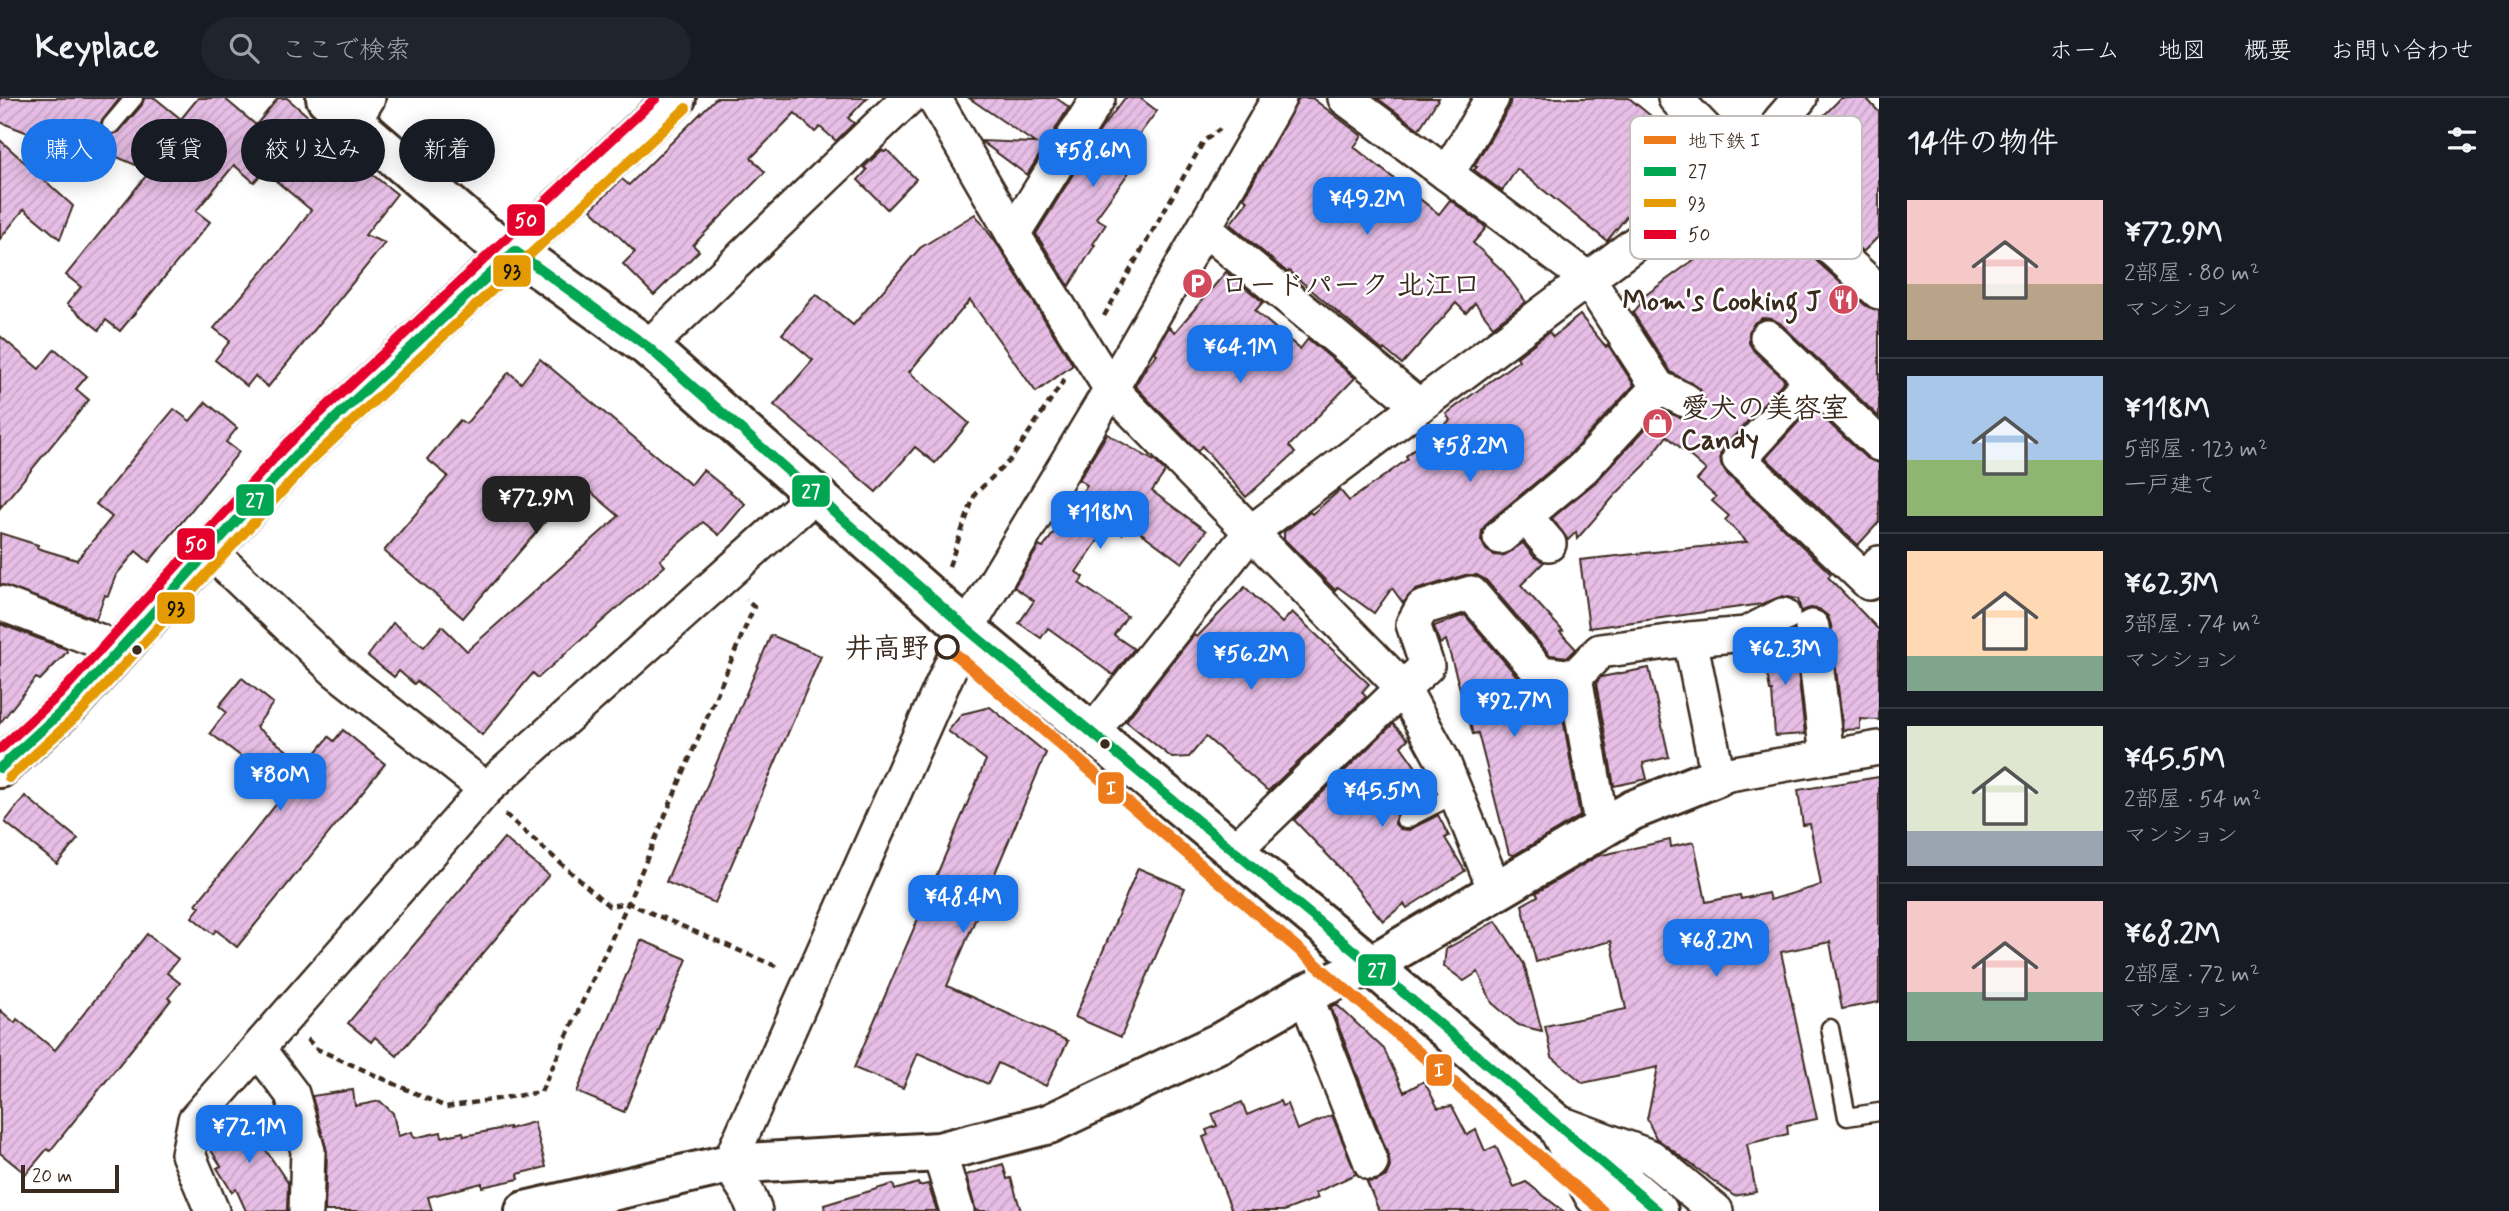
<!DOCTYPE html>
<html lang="ja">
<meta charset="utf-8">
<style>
body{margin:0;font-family:Mynerve,"Klee One",sans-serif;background:#20242c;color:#f1f3f6;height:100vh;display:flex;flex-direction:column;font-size:26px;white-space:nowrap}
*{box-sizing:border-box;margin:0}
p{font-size:23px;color:#9ea1a6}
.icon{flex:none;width:38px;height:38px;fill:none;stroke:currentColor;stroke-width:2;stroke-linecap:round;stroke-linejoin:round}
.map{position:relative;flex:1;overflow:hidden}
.sheet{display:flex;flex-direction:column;background:#171b24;width:630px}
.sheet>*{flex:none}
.banner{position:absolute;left:21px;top:21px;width:665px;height:63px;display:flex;gap:14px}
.scale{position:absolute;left:21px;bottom:18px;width:98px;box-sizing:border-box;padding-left:7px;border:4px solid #3b2a1e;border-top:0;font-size:19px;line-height:24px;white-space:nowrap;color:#3b2a1e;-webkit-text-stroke:5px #fff;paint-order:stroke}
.price{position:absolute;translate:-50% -60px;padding:0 16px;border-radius:14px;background:#1a73e8;color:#fff;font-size:23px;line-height:46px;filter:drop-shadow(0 2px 4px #0008)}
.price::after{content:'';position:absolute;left:50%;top:42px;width:21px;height:16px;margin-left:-10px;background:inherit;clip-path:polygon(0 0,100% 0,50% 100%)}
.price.selected{background:#222;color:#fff}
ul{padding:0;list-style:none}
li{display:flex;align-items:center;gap:21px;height:175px;padding:0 28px}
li+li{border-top:2px solid #363941}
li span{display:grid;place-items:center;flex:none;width:196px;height:140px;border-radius:0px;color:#555}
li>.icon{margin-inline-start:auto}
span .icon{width:84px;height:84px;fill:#fffc;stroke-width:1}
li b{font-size:30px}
h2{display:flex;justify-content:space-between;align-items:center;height:84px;padding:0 28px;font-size:30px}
.chip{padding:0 24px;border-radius:32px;background:#171b24;box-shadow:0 4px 18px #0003;font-size:24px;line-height:63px}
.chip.selected{background:#1a73e8;color:#fff}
header{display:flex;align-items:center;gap:42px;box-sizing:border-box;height:98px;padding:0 35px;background:#171b24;border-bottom:2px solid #363941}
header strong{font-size:33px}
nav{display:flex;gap:38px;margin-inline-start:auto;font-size:24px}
.search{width:490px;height:63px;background:#20242c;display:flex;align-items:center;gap:18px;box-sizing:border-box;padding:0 24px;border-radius:38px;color:#9ea1a6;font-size:26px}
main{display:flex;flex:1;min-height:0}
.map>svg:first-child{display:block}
.building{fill:url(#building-hatch);stroke:#3b2a1e;stroke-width:2}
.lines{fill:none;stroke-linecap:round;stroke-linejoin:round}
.lane-casing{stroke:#3b2a1e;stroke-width:21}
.street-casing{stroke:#3b2a1e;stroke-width:38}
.secondary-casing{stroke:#3b2a1e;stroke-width:44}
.path{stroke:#3b2a1e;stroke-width:4.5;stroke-dasharray:7 5;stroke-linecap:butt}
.lane{stroke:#fff;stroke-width:16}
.street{stroke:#fff;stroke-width:33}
.secondary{stroke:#fff;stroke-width:38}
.bus-1-casing{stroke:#fff;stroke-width:16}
.bus-2-casing{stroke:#fff;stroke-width:16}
.bus-3-casing{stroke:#fff;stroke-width:16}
.bus-1{stroke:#00a651;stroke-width:10}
.bus-2{stroke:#e49a03;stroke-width:10}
.bus-3{stroke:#e4002b;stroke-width:10}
.metro-1-casing{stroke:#fff;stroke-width:18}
.metro-1{stroke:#ee7b1a;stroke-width:12}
.stop-dot{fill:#fff;stroke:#3b2a1e;stroke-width:3.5}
.bus-dot{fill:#3b2a1e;stroke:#fff;stroke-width:2.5}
.labels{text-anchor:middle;stroke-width:5;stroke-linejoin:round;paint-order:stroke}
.poi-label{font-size:28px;font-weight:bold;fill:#3b2a1e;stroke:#fff;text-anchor:start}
.stop-label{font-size:28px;font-weight:bold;fill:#3b2a1e;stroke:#fff;text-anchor:end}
.key{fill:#fff;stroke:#c4bfbc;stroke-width:2}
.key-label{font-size:19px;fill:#3b2a1e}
.line-badge{stroke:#fff;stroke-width:2.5}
.badge-label{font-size:19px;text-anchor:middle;font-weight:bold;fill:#fff}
.pale-badge-label{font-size:19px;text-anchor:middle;font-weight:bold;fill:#111}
</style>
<header>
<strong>Keyplace</strong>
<div class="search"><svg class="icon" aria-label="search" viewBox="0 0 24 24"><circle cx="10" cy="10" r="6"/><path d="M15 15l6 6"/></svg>ここで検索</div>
<nav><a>ホーム</a><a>地図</a><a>概要</a><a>お問い合わせ</a></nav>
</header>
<main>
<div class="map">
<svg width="1879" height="1113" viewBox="0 0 1879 1113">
<defs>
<pattern id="building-hatch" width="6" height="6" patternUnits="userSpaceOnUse" patternTransform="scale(1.75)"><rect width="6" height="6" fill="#e7bee6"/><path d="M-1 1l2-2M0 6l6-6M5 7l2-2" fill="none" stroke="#c7a3c5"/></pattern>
</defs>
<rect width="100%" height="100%" fill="#fff"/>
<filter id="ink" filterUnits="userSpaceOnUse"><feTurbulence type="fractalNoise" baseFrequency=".0143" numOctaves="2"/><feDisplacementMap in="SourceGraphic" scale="14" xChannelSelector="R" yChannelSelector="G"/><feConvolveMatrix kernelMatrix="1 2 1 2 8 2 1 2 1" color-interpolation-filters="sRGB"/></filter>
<g filter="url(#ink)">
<g class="building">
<polygon points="0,0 120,0 101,24 101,31 110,37 119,34 142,7 144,0 155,0 181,21 198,0 224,0 256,27 278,0 287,0 309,19 290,41 330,74 346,56 397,96 365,137 385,145 268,289 255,278 247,288 215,262 230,243 214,230 286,146 311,112 264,73 254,84 234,67 196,113 210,124 120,233 106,222 99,232 67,206 81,189 66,177 150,73 96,50 92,60 0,24"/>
<polygon points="716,0 867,0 848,20 854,25 836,43 820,29 815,34 795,15 751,60 765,74 693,147 699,153 654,197 623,166 635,154 591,111 622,81 629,87"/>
<polygon points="969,0 1056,0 1069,9 1027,77 981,43 1035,45"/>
<polygon points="1125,0 1140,0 1157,13 1129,50 1140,59 1096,120 1106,126 1093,146 1095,147 1069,188 1036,136 1101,31"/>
<polygon points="1299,0 1312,0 1362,38 1354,49 1439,116 1450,102 1482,126 1486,130 1473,145 1503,173 1526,204 1493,228 1475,205 1466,215 1456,205 1402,266 1384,251 1383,253 1289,173 1288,175 1230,126 1248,103 1244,100"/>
<polygon points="1377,0 1439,0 1419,31"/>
<polygon points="1511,0 1629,0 1685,46 1607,143 1517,71 1502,93 1474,72 1477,69 1474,68 1509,10"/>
<polygon points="1841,0 1866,0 1879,14 1879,138 1863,154 1785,82 1787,80 1774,68"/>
<polygon points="0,42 73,108 60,141 24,111 0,141"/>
<polygon points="882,52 885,54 887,52 916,81 887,111 858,82 867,72 864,69"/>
<polygon points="1724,104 1735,119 1753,105 1866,208 1879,213 1879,319 1780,225 1772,221 1762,220 1754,225 1749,234 1749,245 1754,253 1785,282 1725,348 1720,357 1721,367 1726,375 1831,476 1828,479 1879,532 1879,622 1860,621 1860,631 1843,632 1831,527 1828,518 1819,511 1810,510 1801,513 1798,501 1783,498 1762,506 1589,530 1580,462 1747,444 1725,422 1729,418 1712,403 1716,399 1697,382 1706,372 1667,338 1645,367 1616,396 1577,441 1576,434 1568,442 1552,420 1597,383 1662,313 1686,321 1695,318 1702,311 1704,300 1700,291 1671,274 1633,215 1641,205 1639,202 1703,155 1686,133"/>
<polygon points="975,116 999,149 1073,267 1036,294 970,202 909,274 969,325 935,365 915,349 876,394 774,307 813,262 782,236 816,196 853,227 920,150"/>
<polygon points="1226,174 1263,204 1255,213 1300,251 1308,241 1355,280 1289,348 1295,355 1246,399 1202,348 1198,353 1135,288 1147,268 1157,256 1155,254 1169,229 1175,234"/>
<polygon points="1580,217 1606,249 1608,247 1634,287 1570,356 1488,424 1482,432 1481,442 1486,452 1494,457 1503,458 1523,445 1534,459 1544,464 1521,487 1563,533 1560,534 1576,551 1568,559 1550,557 1486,482 1477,477 1465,477 1416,492 1403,505 1392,490 1374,515 1338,489 1335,492 1284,441 1284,434 1310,414 1312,416 1340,392 1349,403 1408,361 1406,358 1450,322 1446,316 1519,262 1517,259 1549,234 1553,239"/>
<polygon points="0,238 39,271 55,251 87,278 76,291 89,302 0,410"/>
<polygon points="540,261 691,387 703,372 745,406 719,437 703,424 660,462 665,468 538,580 533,575 482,637 417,583 414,586 399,573 394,579 368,558 393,525 424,549 442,528 467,553 619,418 579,384 463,520 384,453 448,378 427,361 460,322 466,326 509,274 521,285"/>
<polygon points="206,304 237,330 226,344 239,354 149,464 136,453 116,477 108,498 105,497 96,521 0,486 0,435 38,447 37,450 77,462 112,419 96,406 139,353 174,311 190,323"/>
<polygon points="1812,309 1866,360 1879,365 1879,424 1858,447 1766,360"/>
<polygon points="1107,336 1156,364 1165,374 1152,393 1206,433 1182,465 1129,426 1122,436 1109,427 1076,474 1084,479 1079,485 1127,518 1114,537 1134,551 1113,577 1048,530 1041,540 1019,525 1034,503 1014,489 1039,448 1043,450 1087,387 1079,382"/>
<polygon points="1245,489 1282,525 1292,514 1369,586 1362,594 1366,599 1268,693 1206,639 1189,659 1172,660 1126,623 1194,537 1197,539"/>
<polygon points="1465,517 1525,588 1538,594 1559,597 1580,718 1514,757 1509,756 1478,635 1473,636 1446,542 1440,546 1434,528"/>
<polygon points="0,526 66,551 67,554 40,582 36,580 0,625"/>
<polygon points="771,537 821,558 715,805 666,784"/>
<polygon points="1794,538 1805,636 1775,638 1772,593 1770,593 1763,549 1777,542"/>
<polygon points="1649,570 1669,659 1643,665 1647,681 1614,688 1596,585 1601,579"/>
<polygon points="242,580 273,605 256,629 306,667 329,639 334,643 343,632 385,666 237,849 216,832 213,836 192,819 200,809 196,806 287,693 210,635 226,614 219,608"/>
<polygon points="990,609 1046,655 947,888 1068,943 1046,988 998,965 988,986 918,955 903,990 854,970 986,662 948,633 962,616"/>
<polygon points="1393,626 1408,641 1401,648 1434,695 1400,713 1395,721 1395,726 1400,731 1409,732 1438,717 1449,738 1445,740 1465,773 1407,810 1404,806 1383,823 1339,769 1294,722"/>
<polygon points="1879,679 1879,904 1842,911 1830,844 1781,854 1817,1021 1787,1027 1788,1036 1747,1046 1756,1094 1734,1098 1656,1040 1647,1021 1658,969 1583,985 1552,959 1545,928 1626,911 1611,843 1536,864 1522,807 1538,798 1536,795 1598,758 1670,742 1671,749 1694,744 1706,804 1740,797 1741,801 1768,795 1770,802 1821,787 1810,726 1803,727 1798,692"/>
<polygon points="25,698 78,741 57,766 5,724"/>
<polygon points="504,740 549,777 397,958 375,939 371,944 348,925"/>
<polygon points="1138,770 1185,790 1121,939 1075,919"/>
<polygon points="1496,823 1524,866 1542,933 1518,927 1492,905 1478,874 1464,883 1444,868 1446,851"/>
<polygon points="147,836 178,861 167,875 180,885 168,900 171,902 94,998 50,1053 47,1051 26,1076 0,1055 0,912 15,925 17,921 55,952"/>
<polygon points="641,842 687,861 624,1014 577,994"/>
<polygon points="1336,906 1384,951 1404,994 1424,983 1438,1010 1452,1008 1467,1037 1476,1032 1485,1053 1496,1048 1514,1089 1526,1084 1563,1113 1379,1113 1367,1084 1377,1083 1386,1078 1390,1069 1389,1059 1331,909"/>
<polygon points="353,992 355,1008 380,1003 393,1015 398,1038 412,1034 414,1040 441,1034 442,1039 463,1034 464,1038 509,1029 509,1031 534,1024 546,1069 518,1076 519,1081 482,1089 482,1085 428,1099 432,1113 325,1113 327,1053 312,998"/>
<polygon points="1280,1003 1282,1008 1287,1006 1297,1032 1332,1017 1356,1076 1315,1095 1318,1100 1284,1113 1232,1113 1203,1039 1208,1037 1206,1032 1217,1028 1212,1016 1242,1004 1247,1017"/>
<polygon points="248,1011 261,1032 255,1036 288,1085 287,1113 246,1113 236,1091 232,1094 217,1070 221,1068 209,1049 212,1033"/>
<polygon points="1003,1066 1007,1081 1011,1080 1021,1113 976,1113 966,1077"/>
<polygon points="918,1085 919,1088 928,1086 937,1113 825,1113 824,1107 893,1086 895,1092"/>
</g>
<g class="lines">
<defs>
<g id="lane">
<polyline points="111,27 134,0"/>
<polyline points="1405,722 1456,696"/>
<polyline points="1830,930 1847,1019 1879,1014"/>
</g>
<g id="street">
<polyline points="934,0 1013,136 1111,291 1403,590 1442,661 1495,792"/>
<polyline points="1345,0 1588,181 1658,289 1685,302"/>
<polyline points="1675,0 1740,67 1879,194"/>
<polyline points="354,23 368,0"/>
<polyline points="1780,23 1800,0"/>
<polyline points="1447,76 1492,0"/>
<polyline points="1205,131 1419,308"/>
<polyline points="1013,136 1098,0"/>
<polyline points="1767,239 1879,346"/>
<polyline points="648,249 908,0"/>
<polyline points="1812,281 1739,361 1869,485 1879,465"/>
<polyline points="1525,418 1549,446"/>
<polyline points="1500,439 1583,370 1658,289"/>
<polyline points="210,453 335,572 486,691"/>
<polyline points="0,505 99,543 118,555"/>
<polyline points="1812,529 1827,659"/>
<polyline points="1690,541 1746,536 1783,517"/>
<polyline points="1575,579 1602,730"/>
<polyline points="1091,636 1250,435 1740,67"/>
<polyline points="1233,754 1403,590 1427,568 1413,526 1422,510 1471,495 1540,575 1575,579 1600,553 1690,541 1718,678 1879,650"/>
<polyline points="1305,896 1371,1065"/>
<polyline points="258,951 292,996 308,1053 306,1113"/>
<polyline points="1553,1026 1592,1099 1609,1113"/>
<polyline points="1563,1026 1651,1059 1716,1113"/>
<polyline points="939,1054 957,1113"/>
<polyline points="212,1113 188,1056 195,1022 486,691 814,398"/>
<polyline points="755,1113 748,1096 729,1066 967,531 1111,291 1279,0"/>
</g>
<g id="secondary">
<polyline points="326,0 486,138 515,153 648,249 967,531 1371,867 1658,1113"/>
<polyline points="0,670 71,605 297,356 676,0"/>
<polyline points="525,1113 729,1066 939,1054 1049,1026 1221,944 1305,896 1371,867 1633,712 1718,678"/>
</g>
</defs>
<use href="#lane" class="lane-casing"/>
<use href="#street" class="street-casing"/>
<use href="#secondary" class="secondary-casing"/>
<g class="path">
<polyline points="1104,218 1204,43 1220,31"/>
<polyline points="949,468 975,396 1012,360 1066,279"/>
<polyline points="505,716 609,808 628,805 780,870"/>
<polyline points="307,941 317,951 446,1009 541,994 628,805 754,509 746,502"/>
</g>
<use href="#lane" class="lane"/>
<use href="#street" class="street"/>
<use href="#secondary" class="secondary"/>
<defs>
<polyline id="bus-1" points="0,670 71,605 297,356 515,153 648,249 967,531 1371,867 1658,1113"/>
<polyline id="bus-2" points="9,680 81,614 307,366 686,10"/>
<polyline id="bus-3" points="0,651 61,595 287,346 656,0"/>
</defs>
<use href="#bus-1" class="bus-1-casing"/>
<use href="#bus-2" class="bus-2-casing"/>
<use href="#bus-3" class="bus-3-casing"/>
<use href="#bus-1" class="bus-1"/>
<use href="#bus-2" class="bus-2"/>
<use href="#bus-3" class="bus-3"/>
<defs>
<polyline id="metro-1" points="947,549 1603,1113"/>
</defs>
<use href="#metro-1" class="metro-1-casing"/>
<use href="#metro-1" class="metro-1"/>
</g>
</g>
<defs>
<symbol id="parking-disc" viewBox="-11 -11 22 22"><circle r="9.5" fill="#d1495b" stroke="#fff"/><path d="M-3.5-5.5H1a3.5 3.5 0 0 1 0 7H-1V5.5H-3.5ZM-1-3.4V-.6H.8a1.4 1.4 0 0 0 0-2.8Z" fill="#fff"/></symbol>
<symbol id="restaurant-disc" viewBox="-11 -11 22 22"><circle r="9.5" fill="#d1495b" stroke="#fff"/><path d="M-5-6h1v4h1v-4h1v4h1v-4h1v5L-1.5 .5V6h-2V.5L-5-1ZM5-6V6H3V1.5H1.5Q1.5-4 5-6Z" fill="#fff"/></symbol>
<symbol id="shop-disc" viewBox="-11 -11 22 22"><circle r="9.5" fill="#d1495b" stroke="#fff"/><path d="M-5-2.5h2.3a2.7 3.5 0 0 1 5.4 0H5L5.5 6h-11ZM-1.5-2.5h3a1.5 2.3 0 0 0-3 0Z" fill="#fff"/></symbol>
</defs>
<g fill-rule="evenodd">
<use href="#parking-disc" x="1180" y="168" width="35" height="35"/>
<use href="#restaurant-disc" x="1826" y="184" width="35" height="35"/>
<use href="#shop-disc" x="1640" y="308" width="35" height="35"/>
</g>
<circle class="stop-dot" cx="947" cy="549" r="11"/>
<g class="bus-dot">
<circle cx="137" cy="552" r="6"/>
<circle cx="1105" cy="646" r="6"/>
</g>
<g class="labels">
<g class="poi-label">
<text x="1221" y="196">ロードパーク 北江口</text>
<text x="1821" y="212" text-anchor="end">Mom's Cooking J</text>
<text x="1681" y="319">愛犬の美容室<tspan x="1681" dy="32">Candy</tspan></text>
</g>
<g class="stop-label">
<text x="929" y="559">井高野</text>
</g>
</g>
<rect x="1630" y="18" width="232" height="143" rx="10" class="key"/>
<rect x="1644" y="38" width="32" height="8" fill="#ee7b1a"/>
<rect x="1644" y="69" width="32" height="9" fill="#00a651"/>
<rect x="1644" y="101" width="32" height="8" fill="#e49a03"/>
<rect x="1644" y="132" width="32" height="9" fill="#e4002b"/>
<g class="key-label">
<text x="1688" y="49">地下鉄 I</text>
<text x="1688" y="80">27</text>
<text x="1688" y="112">93</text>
<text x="1688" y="143">50</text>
</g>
<g class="line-badge">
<rect x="506" y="105" width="40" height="34" rx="7" fill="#e4002b"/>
<rect x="492" y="156" width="40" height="34" rx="7" fill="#e49a03"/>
<rect x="791" y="376" width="40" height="34" rx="7" fill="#00a651"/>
<rect x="235" y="385" width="40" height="34" rx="7" fill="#00a651"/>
<rect x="176" y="429" width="40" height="34" rx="7" fill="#e4002b"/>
<rect x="156" y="493" width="40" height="34" rx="7" fill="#e49a03"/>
<rect x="1097" y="673" width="28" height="34" rx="7" fill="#ee7b1a"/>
<rect x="1357" y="855" width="40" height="34" rx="7" fill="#00a651"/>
<rect x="1425" y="955" width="28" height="34" rx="7" fill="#ee7b1a"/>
</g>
<g class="badge-label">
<text x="526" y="129">50</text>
<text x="811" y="400">27</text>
<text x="255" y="409">27</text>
<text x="196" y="453">50</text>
<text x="1111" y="697">I</text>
<text x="1377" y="879">27</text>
<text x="1439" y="979">I</text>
</g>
<g class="pale-badge-label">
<text x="512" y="180">93</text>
<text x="176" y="517">93</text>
</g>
</svg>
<div class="scale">20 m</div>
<b class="price" style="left:1093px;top:91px">¥58.6M</b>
<b class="price" style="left:1367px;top:139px">¥49.2M</b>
<b class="price" style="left:1240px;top:287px">¥64.1M</b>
<b class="price" style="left:1470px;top:386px">¥58.2M</b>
<b class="price selected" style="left:536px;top:438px">¥72.9M</b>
<b class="price" style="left:1100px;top:453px">¥118M</b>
<b class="price" style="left:1785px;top:589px">¥62.3M</b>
<b class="price" style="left:1251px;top:594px">¥56.2M</b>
<b class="price" style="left:1514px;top:641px">¥92.7M</b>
<b class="price" style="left:280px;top:715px">¥80M</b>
<b class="price" style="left:1382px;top:731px">¥45.5M</b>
<b class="price" style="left:963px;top:837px">¥48.4M</b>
<b class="price" style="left:1716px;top:881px">¥68.2M</b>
<b class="price" style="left:249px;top:1067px">¥72.1M</b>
<div class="banner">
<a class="chip selected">購入</a>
<a class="chip">賃貸</a>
<a class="chip">絞り込み</a>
<a class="chip">新着</a>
</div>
</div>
<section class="sheet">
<h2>14件の物件<svg class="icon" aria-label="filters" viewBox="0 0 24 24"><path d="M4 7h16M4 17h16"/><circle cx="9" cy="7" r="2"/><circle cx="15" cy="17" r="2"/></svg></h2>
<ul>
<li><span style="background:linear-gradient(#f6c9c9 60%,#b9a48a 0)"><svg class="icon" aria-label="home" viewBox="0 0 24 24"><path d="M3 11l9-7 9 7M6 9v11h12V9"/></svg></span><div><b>¥72.9M</b><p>2部屋 · 80 m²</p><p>マンション</p></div></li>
<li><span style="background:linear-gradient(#a9c7e8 60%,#8fb573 0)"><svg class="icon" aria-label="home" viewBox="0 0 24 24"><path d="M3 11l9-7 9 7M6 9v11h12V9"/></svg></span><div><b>¥118M</b><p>5部屋 · 123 m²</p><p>一戸建て</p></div></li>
<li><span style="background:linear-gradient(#ffd9b3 75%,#7fa58c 0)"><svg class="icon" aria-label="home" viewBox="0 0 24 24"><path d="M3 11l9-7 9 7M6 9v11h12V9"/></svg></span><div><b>¥62.3M</b><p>3部屋 · 74 m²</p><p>マンション</p></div></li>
<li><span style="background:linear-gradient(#dfe7d0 75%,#9aa5b1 0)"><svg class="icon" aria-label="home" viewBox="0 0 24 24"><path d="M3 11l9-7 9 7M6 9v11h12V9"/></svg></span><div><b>¥45.5M</b><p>2部屋 · 54 m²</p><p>マンション</p></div></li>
<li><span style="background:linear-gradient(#f6c9c9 65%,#7fa58c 0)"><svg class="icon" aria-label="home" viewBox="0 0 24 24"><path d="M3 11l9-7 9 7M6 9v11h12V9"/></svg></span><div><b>¥68.2M</b><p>2部屋 · 72 m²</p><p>マンション</p></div></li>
</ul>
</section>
</main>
